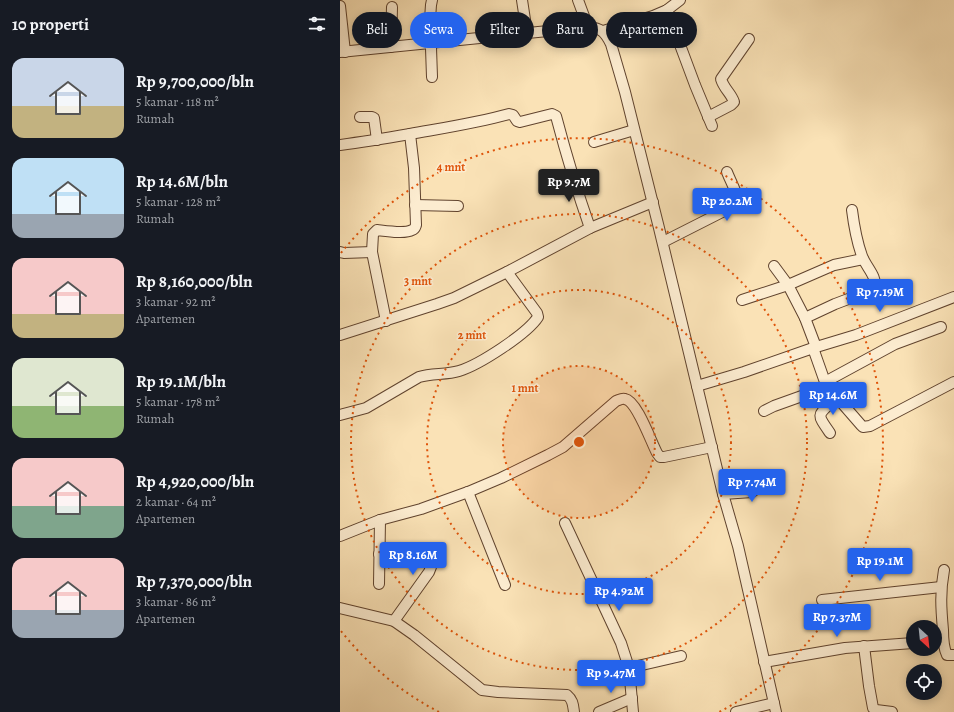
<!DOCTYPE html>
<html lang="id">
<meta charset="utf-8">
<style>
body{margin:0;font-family:Alegreya,serif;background:#20242c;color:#f1f3f6;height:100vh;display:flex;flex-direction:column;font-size:15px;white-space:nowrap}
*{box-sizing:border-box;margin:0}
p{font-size:13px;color:#9ea1a6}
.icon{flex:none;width:22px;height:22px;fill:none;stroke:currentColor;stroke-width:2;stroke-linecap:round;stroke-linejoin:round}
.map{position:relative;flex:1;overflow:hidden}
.drawer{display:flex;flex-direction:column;background:#171b24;width:340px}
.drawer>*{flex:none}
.top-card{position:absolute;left:12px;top:12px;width:380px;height:36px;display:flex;gap:8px}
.needle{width:26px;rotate:153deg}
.controls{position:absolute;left:566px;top:620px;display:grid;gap:8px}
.controls a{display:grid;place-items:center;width:36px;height:36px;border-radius:50%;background:#171b24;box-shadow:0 2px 10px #0003;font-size:20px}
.price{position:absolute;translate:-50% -34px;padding:0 9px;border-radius:4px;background:#2563eb;color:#fff;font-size:13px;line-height:26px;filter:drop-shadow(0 1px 2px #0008)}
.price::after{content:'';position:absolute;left:50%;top:24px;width:12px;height:9px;margin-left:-6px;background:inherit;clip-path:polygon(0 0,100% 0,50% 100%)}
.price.active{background:#222;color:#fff}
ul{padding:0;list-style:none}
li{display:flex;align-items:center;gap:12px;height:100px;padding:0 12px}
li span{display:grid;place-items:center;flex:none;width:112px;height:80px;border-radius:12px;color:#555}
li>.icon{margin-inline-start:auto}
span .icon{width:48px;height:48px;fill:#fffc;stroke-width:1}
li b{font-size:17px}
h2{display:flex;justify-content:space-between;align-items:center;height:48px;padding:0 12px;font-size:17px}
.pill{padding:0 14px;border-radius:18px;background:#171b24;box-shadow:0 2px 10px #0003;font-size:14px;line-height:36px}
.pill.active{background:#2563eb;color:#fff}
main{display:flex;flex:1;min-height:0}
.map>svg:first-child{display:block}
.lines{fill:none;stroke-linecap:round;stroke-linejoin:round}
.minor-casing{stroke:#60432e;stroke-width:12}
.minor{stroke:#fcecd0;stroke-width:10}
.ring{fill:none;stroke:#df550b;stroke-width:2;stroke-dasharray:2 4}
.centre{fill:#df550b;stroke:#fcecd0;stroke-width:2}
.ring-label{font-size:12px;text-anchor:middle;font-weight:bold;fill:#df550b;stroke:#fcecd0;stroke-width:3;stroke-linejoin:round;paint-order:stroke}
</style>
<main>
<section class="drawer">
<h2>10 properti<svg class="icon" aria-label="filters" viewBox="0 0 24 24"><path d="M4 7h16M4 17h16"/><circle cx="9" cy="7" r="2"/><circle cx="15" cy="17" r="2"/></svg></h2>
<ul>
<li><span style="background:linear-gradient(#c9d6e8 60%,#c2b280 0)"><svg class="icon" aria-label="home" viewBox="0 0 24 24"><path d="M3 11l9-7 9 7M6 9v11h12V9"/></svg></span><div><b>Rp 9,700,000/bln</b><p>5 kamar · 118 m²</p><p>Rumah</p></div></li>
<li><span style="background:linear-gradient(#bfe0f5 70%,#9aa5b1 0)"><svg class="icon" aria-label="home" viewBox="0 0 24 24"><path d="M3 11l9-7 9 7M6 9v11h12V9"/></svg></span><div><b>Rp 14.6M/bln</b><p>5 kamar · 128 m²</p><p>Rumah</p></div></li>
<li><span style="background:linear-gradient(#f6c9c9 70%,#c2b280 0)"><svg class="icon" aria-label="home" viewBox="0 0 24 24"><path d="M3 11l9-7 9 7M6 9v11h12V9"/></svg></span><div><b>Rp 8,160,000/bln</b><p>3 kamar · 92 m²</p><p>Apartemen</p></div></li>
<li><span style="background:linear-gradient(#dfe7d0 60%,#8fb573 0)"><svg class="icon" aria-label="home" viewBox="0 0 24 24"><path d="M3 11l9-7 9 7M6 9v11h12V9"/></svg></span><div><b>Rp 19.1M/bln</b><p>5 kamar · 178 m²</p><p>Rumah</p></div></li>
<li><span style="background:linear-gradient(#f6c9c9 60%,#7fa58c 0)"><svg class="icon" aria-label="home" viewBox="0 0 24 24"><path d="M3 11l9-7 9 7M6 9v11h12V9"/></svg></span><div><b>Rp 4,920,000/bln</b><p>2 kamar · 64 m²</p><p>Apartemen</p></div></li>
<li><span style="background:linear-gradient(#f6c9c9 65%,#9aa5b1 0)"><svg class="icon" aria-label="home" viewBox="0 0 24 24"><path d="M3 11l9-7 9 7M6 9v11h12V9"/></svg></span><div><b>Rp 7,370,000/bln</b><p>3 kamar · 86 m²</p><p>Apartemen</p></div></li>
</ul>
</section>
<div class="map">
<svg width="614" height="712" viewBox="0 0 614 712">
<rect width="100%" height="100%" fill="#fae2b6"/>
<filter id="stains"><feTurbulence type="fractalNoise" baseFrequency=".005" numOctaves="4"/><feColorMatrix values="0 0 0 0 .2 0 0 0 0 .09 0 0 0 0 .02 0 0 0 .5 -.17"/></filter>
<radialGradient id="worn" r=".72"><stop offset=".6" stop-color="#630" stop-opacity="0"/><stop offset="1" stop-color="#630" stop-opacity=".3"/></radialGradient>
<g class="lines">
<defs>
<g id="minor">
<polyline points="182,0 187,33"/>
<polyline points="238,0 248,27"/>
<polyline points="0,6 5,52"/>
<polyline points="327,10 355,85 372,126"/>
<polyline points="263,31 313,16 327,10 340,0"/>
<polyline points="51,47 52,7"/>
<path d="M0,52L248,27C261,28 265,32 271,44L285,92L319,228L383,494L398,546L436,712"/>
<polyline points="92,77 90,19 91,5 92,0"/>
<polyline points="20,117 32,117 34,118 37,140"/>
<path d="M368,117L391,105L394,102C391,93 384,89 381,79L409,39"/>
<polyline points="254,142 294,130"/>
<path d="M0,145C23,142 47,138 70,134C103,128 136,123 169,114L173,115L177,121L180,122L212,114L216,116C226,154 237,191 250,228"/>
<polyline points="75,205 118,206"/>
<path d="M323,242L390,208C393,206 397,204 397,201C399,196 389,178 387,172"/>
<polyline points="0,252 4,253 32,252"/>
<polyline points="434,266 448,285 465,318 476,347"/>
<polyline points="402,300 448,285 494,265 523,259"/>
<path d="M465,318L495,304L532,290L535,288C537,276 526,267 522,256C517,242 514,226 512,210"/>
<path d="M46,321L32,252L33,234L37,230C46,231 65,234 72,230C75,229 75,228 76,225L74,168L70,134"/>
<polyline points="0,335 97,304 114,298 167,272 250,228 313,202"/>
<polyline points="473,348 516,335 614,297"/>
<polyline points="485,382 555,344 601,327"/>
<polyline points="357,386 404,372 473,348 485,382 491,394 495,399 501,402 521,425 523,427 530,426 614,382"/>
<polyline points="424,411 434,406 487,387"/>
<path d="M0,415L26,408L79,377C92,373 106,375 119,371C139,365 187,334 198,317L197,313L167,272"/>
<path d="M490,433C476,413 477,416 495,399"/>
<polyline points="128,492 165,585"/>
<path d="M383,494L412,492C417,489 418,485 419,480"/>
<polyline points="225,523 281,643 289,668 293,712"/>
<path d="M0,536L40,520L81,509L128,492L161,478L208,455L223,447L276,401C279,400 282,398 285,399C297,401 311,442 317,453L320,457H324L372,447"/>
<polyline points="39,554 85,559 90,562 91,567 89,572 54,621"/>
<path d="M604,570C600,592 601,608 603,630C603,638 603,647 607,655H614"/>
<polyline points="39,584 40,520"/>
<polyline points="482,600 601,587"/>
<path d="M0,608L54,621L74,635L142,690L158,692L227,695C233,700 233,705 234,712"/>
<polyline points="524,646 529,686 533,708 536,710 552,712"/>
<polyline points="424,662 505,648 573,643"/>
<polyline points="289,668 341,656"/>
<polyline points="259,712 292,698"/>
<polyline points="396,712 434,703"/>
</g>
</defs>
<use href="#minor" class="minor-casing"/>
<use href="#minor" class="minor"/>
</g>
<circle cx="239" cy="442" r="76" fill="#df550b" fill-opacity=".12"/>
<g class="ring">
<circle cx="239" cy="442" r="76"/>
<circle cx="239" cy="442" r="152"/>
<circle cx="239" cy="442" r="228"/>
<path d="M99 712A304 304 0 0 1 1 631M1 253A304 304 0 1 1 379 712"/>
</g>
<circle cx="239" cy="442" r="6" class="centre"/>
<g class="ring-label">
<text x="111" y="171">4 mnt</text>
<text x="78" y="285">3 mnt</text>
<text x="132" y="339">2 mnt</text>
<text x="185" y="392">1 mnt</text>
</g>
<rect width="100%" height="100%" filter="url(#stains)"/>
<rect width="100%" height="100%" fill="url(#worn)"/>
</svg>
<div class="controls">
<a><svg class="needle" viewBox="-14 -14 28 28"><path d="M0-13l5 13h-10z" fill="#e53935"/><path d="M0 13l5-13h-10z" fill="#9ea1a6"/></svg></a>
<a><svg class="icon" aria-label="locate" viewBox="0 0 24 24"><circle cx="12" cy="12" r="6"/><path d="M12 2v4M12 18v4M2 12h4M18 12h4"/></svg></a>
</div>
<b class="price active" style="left:229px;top:203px">Rp 9.7M</b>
<b class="price" style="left:387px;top:222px">Rp 20.2M</b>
<b class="price" style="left:540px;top:313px">Rp 7.19M</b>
<b class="price" style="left:493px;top:416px">Rp 14.6M</b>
<b class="price" style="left:412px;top:503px">Rp 7.74M</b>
<b class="price" style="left:73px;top:576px">Rp 8.16M</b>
<b class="price" style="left:540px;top:582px">Rp 19.1M</b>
<b class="price" style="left:279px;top:612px">Rp 4.92M</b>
<b class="price" style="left:497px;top:638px">Rp 7.37M</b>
<b class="price" style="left:271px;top:694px">Rp 9.47M</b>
<div class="top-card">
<a class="pill">Beli</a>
<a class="pill active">Sewa</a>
<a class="pill">Filter</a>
<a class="pill">Baru</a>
<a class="pill">Apartemen</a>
</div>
</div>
</main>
